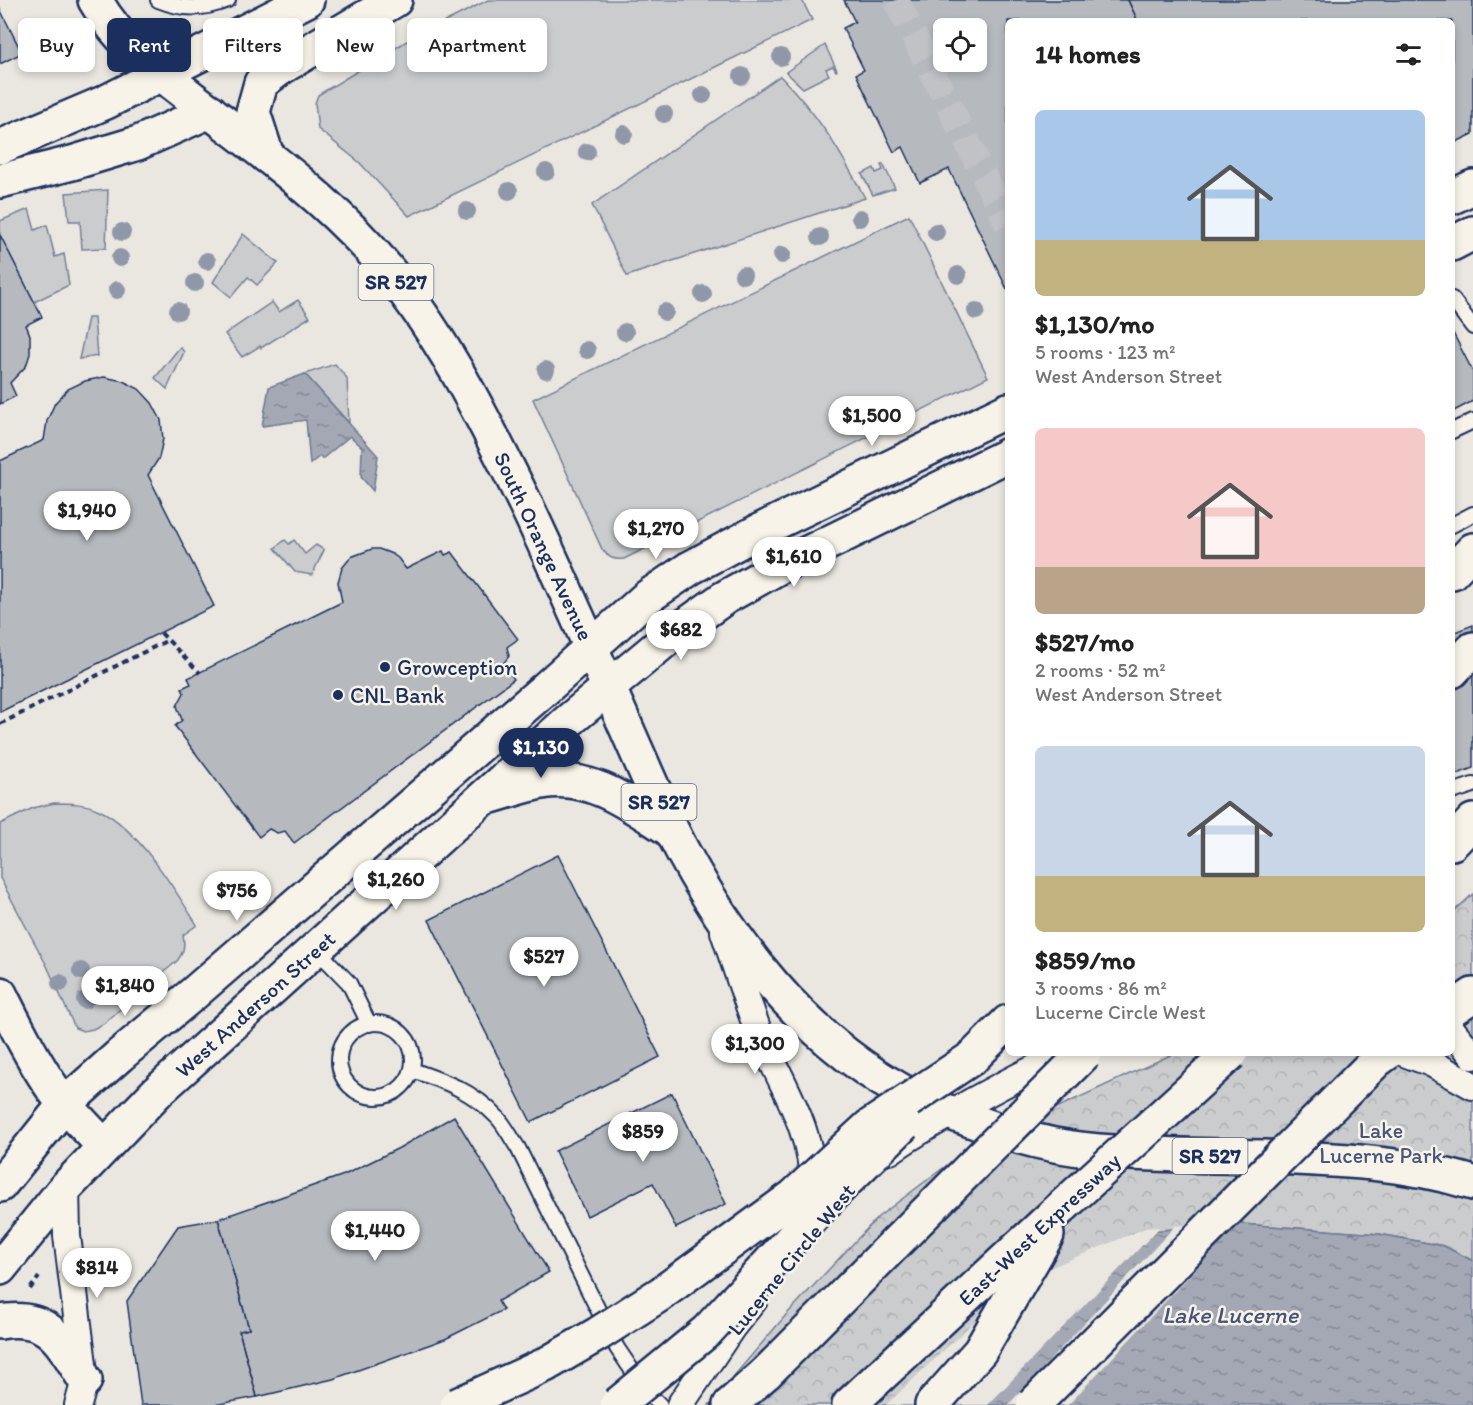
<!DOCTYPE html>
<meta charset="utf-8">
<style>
body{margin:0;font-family:Itim,sans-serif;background:#f2f2f2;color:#222;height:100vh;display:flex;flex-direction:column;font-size:22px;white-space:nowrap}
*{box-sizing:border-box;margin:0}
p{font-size:20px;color:#767676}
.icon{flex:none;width:33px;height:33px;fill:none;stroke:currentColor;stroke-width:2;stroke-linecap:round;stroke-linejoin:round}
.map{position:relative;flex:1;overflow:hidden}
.details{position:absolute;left:1005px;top:18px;width:450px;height:1038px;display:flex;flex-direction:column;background:#fff;border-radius:9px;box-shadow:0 3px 9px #0003}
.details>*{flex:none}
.hud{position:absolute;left:18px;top:18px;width:570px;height:54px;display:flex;gap:12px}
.tools{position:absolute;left:933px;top:18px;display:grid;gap:12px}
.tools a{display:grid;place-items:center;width:54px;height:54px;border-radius:9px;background:#fff;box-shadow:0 3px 9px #0003;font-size:30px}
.price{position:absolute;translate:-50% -51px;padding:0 14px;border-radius:21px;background:#fff;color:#222;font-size:20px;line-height:39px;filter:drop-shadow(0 2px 3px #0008)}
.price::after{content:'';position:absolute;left:50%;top:36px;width:18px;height:14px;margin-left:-9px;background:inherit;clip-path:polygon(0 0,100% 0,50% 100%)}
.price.current{background:#1b2f5e;color:#fff}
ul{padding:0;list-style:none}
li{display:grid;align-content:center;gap:12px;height:318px;padding:0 30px}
li span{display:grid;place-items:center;height:186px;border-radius:9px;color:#555}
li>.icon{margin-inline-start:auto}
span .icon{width:108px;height:108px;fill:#fffc;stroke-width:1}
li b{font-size:26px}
h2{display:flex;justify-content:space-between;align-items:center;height:72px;padding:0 30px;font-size:26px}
.chip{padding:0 21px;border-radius:9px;background:#fff;box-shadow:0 3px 9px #0003;font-size:21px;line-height:54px}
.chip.current{background:#1b2f5e;color:#fff}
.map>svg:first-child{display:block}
.green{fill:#cbcccd;stroke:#737e96;stroke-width:1.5}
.park{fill:url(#park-crowns);stroke:#737e96;stroke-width:1.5}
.water{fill:url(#water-ripples);stroke:#6d7892;stroke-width:1.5}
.pier{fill:#eae7e0}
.building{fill:#b6babf;stroke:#1b2f5e;stroke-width:1.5;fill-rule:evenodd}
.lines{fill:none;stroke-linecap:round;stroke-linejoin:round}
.minor-tunnel{stroke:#c1c2c6;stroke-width:26;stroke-dasharray:26 13;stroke-linecap:butt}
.service-casing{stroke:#1b2f5e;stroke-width:18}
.minor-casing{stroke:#1b2f5e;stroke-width:30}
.tertiary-casing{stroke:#1b2f5e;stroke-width:38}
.secondary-casing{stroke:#1b2f5e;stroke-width:38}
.primary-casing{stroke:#1b2f5e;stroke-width:38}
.motorway-casing{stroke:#1b2f5e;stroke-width:38}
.path{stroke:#1b2f5e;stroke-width:4;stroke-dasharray:6 4.5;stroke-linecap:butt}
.service{stroke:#f7f3e8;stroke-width:14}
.minor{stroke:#f7f3e8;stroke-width:26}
.tertiary{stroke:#f7f3e8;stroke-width:33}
.secondary{stroke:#f7f3e8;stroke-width:33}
.primary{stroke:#f7f3e8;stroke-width:33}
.motorway{stroke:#f7f3e8;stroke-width:33}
.motorway-bridge-casing{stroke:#1b2f5e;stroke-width:38;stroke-linecap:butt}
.motorway-bridge{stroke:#f7f3e8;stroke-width:33}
.tree{fill:#9097a8}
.poi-dot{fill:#1b2f5e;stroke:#f7f3e8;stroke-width:2}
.labels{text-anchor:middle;stroke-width:5;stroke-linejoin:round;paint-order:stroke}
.shield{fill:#f7f3e8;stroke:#5d6a87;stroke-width:1.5}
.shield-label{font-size:21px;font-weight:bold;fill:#1b2f5e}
.street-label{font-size:22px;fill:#1b2f5e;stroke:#f7f3e8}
.poi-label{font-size:22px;fill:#1b2f5e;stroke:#f7f3e8;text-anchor:start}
.park-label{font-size:22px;fill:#47567a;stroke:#f7f3e8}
.water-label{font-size:24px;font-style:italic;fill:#445378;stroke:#f7f3e8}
</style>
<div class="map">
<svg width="1473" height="1405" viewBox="0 0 1473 1405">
<defs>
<pattern id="park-crowns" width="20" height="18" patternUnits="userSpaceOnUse" patternTransform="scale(1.5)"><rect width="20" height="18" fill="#cbcccd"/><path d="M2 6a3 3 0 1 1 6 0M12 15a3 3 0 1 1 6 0" fill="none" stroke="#aeb0b2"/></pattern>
<pattern id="water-ripples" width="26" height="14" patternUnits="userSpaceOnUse" patternTransform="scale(1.5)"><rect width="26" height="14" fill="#a3a8b4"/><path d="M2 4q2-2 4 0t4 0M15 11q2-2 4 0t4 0" fill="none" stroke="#848996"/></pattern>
</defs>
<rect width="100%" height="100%" fill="#eae7e0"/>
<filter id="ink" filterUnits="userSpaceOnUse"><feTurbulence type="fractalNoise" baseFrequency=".0167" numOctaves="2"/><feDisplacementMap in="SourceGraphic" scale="12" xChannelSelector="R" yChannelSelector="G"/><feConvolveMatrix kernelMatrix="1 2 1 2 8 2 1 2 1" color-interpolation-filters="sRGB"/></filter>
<g filter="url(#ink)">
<g class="green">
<polygon points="488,0 802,0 812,20 409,216 359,162 318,129 315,103 318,95 407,41"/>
<polygon points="825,45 837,70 836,71 833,66 826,69 829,75 803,88 786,72"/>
<path d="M780,76C818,114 840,151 865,198L627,276L592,205Z"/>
<polygon points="883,164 895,188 873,195 862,174 874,168 876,173 883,170 881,165"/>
<polygon points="108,190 106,248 82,249 80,221 69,221 66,193"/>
<polygon points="29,209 35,230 47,225 55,257 64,254 69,285 34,302 0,235 0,221"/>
<path d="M909,215L988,377L624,559C613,560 609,558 602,549L533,399Z"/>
<polygon points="243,234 278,263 257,285 248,277 231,297 213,282"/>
<polygon points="298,300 310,317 261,348 260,346 242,357 225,334 272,302 279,312"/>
<polygon points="88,318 94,318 97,356 79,359"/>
<polygon points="180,347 184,352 167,389 155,378"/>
<polygon points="335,364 347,378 349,423 305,374"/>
<polygon points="285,540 289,544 294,540 305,554 316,545 324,550 312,575 295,572 275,548"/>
<path d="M54,803C70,803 85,803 99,810C136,826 176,891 197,925L183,935C185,946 184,952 177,961L127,1003L105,1023L93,1029L83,1031L75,1028L47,966L0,878V824L33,808Z"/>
</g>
<polygon class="park" points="1473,894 1473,1261 1444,1246 1379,1234 1241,1224 889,1405 709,1405 786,1315 878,1217 970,1148 1175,1053 1452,1053 1452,913"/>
<g class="water">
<polygon points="305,374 378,456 373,491 361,477 362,447 350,436 322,459 320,456 310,464 306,420 262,426 269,387"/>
<polygon points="1241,1224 1379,1234 1444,1246 1473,1261 1473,1405 889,1405 1147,1231"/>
</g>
<g class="pier">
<polygon points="1241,1221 1068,1405 1008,1405 1175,1226"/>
<polygon points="1160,1227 988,1405 886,1405 1016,1282 1146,1228"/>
</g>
<g class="building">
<path d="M844,0H1128L1138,21H1008V291L949,169L920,183L903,147L894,152L856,74L864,70L843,28L855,22ZM944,28H976V62H944Z"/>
<polygon points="1128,0 1473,0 1473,134 1452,144 1452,21 1138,21"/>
<polygon points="0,9 22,53 0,64"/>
<polygon points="0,235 42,317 26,325 30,335 30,354 26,366 10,383 16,396 0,404"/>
<polygon points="1452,331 1473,372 1473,401 1452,412"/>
<polygon points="104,377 123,381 139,389 152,403 161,420 163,439 159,458 148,475 214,606 0,712 0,461 44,440 47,421 55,403 68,389 85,381"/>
<polygon points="372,549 379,549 392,554 398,558 406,569 443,551 445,555 452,552 518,639 507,647 509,656 503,664 514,679 294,843 285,831 277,833 269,829 259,837 175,726 182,720 177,706 184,693 182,688 191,684 188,678 342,602 338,582 342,568 351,557"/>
<polygon points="1473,625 1473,768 1452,776 1452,633"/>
<polygon points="558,855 660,1057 531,1122 429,920"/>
<polygon points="672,1093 726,1204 676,1228 653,1183 587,1216 555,1151"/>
<polygon points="454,1116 549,1272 498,1301 503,1310 445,1339 333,1379 257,1397 239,1331 249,1329 218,1219 344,1175 399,1148"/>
<polygon points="218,1219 249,1329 239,1331 257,1397 214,1405 141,1405 127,1301 178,1226"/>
</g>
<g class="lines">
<polyline class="minor-tunnel" points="896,0 1008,224"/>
<defs>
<g id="service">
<path d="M158,0C183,10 203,10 228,0"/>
<polyline points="1452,299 1473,327"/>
<polyline points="1452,431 1473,421"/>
<polyline points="1452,525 1473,514"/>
<polyline points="1452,792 1473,785"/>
<polyline points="316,949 349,983 369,1024"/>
<circle cx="376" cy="1060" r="37"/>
<path d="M412,1070C444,1081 473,1091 497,1117C505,1125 511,1138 518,1148L617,1348L646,1391L660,1405"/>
</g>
<g id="minor">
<path d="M724,932C735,964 745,996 757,1028C779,1081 815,1131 813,1191"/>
<polyline points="1452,1030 1473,1056"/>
<polyline points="1404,1053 1431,1063 1473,1086"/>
<path d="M890,1151C916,1132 944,1117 973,1101C1004,1084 1035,1067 1068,1053"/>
<polyline points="66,1187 67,1236 85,1380 78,1405"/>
<polyline points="680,1405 733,1326 754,1300"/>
</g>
<path id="tertiary" d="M0,994C15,1024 30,1055 49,1083C64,1106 85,1126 104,1146"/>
<g id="secondary">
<polyline points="0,147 106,102 307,0"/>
<polyline points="1452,197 1473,187"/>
<polyline points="1452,244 1473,233"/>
<path d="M488,797C506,792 524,785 542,782C592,773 632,806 672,831"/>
<polyline points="0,1185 65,1104 120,1055 193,994 546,688 646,598 690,568 759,531 1008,410"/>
<polyline points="0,1268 66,1187 157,1092 566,723 668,638 724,598 779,567 1008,455"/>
<path d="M0,1322C50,1313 62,1343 85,1380"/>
</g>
<g id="primary">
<path d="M95,0C123,49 165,77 209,111C265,154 322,196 370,249C439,326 483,417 528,509C578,615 624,724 672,831C726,938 805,1043 915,1098C935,1107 955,1115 976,1122C1015,1137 1057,1148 1099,1151C1154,1155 1209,1156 1264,1157C1335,1159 1405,1162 1473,1183"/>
<polyline points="267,156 253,112 261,83 282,67 395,0"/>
<polyline points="0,181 72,163 138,143 210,111"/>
</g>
<g id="motorway">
<polyline points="1452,572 1473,550"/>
<polyline points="1452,671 1473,649"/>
<polyline points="1452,843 1473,821"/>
<polyline points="1452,1009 1473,995"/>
<polyline points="972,1058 1008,1022"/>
<polyline points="730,1405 767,1372"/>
<polyline points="849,1405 1064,1205"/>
<polyline points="932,1405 980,1351 1047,1235"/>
</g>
</defs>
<use href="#service" class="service-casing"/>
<use href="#minor" class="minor-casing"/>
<use href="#tertiary" class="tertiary-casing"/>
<use href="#secondary" class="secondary-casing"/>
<use href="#primary" class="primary-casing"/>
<use href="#motorway" class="motorway-casing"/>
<g class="path">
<polyline points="161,633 200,673"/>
<polyline points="0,724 168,640"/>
<polyline points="30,1289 39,1277"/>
</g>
<use href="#service" class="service"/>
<use href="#minor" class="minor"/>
<use href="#tertiary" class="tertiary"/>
<use href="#secondary" class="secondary"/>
<use href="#primary" class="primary"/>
<use href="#motorway" class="motorway"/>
<defs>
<g id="motorway-bridge">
<polyline points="1064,1205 1231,1053"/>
<polyline points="767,1372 1085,1053"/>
<polyline points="457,1405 545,1365 598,1334 662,1293 794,1196 870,1126 972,1058"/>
<polyline points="617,1405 707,1331 833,1194 904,1124"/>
<polyline points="1033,1405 1376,1061 1387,1053"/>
</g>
</defs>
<use href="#motorway-bridge" class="motorway-bridge-casing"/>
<use href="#motorway-bridge" class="motorway-bridge"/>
</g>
<g class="tree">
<circle cx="781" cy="57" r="9"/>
<circle cx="742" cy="76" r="9"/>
<circle cx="703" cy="95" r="9"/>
<circle cx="664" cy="114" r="9"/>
<circle cx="624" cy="134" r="9"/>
<circle cx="587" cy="152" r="9"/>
<circle cx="546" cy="172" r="9"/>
<circle cx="509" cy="191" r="9"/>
<circle cx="467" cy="211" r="9"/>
<circle cx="860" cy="218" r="9"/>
<circle cx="122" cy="232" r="9"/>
<circle cx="936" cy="232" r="9"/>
<circle cx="820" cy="237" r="9"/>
<circle cx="782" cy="255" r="9"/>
<circle cx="120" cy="258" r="9"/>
<circle cx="207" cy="261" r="9"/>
<circle cx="743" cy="275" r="9"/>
<circle cx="958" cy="275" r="9"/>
<circle cx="195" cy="283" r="9"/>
<circle cx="117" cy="290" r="9"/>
<circle cx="703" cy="294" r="9"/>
<circle cx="178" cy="311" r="9"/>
<circle cx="976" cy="311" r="9"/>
<circle cx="665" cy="312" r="9"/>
<circle cx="625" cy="332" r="9"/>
<circle cx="587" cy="350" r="9"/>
<circle cx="546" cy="370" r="9"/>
<circle cx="81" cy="971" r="9"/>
<circle cx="60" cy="983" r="9"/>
<circle cx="85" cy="1000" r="9"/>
</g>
</g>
<g class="poi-dot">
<circle cx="385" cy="667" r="6"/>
<circle cx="338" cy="695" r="6"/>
</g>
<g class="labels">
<g class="shield">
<rect x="358.5" y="264" width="75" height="36" rx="4.5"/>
<rect x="621.5" y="784" width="75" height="36" rx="4.5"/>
<rect x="1172.5" y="1138" width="75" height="36" rx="4.5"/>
</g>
<g class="shield-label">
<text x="396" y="289">SR 527</text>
<text x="659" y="809">SR 527</text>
<text x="1210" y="1163">SR 527</text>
</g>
<g class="street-label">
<text transform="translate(544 546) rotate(65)" y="8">South Orange Avenue</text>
<text transform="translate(255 1004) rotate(-42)" y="8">West Anderson Street</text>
<text transform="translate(1039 1229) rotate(-43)" y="8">East-West Expressway</text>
<text transform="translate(791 1259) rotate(-51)" y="8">Lucerne Circle West</text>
</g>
<g class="poi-label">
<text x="397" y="675">Growception</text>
<text x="350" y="703">CNL Bank</text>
</g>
<g class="park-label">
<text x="1381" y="1138">Lake<tspan x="1381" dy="25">Lucerne Park</tspan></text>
</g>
<g class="water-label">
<text x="1230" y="1323">Lake Lucerne</text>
</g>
</g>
</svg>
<div class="tools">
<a><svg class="icon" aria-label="locate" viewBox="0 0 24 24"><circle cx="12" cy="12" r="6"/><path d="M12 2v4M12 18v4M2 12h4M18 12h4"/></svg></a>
</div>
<b class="price" style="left:872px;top:447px">$1,500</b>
<b class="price" style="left:87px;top:542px">$1,940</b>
<b class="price" style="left:656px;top:560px">$1,270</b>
<b class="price" style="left:794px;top:588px">$1,610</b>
<b class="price" style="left:681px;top:661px">$682</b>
<b class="price current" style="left:541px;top:779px">$1,130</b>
<b class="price" style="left:396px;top:911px">$1,260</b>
<b class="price" style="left:237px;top:922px">$756</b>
<b class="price" style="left:544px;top:988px">$527</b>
<b class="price" style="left:125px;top:1017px">$1,840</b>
<b class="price" style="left:755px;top:1075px">$1,300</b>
<b class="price" style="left:643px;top:1163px">$859</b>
<b class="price" style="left:375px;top:1262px">$1,440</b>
<b class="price" style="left:97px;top:1299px">$814</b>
<div class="hud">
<a class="chip">Buy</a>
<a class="chip current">Rent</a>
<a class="chip">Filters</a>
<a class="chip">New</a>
<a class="chip">Apartment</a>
</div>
<section class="details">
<h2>14 homes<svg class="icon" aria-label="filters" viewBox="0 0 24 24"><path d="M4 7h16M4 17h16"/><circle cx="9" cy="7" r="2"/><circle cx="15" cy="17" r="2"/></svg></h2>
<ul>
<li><span style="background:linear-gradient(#a9c7e8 70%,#c2b280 0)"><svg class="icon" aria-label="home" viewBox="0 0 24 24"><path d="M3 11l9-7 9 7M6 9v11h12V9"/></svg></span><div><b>$1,130/mo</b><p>5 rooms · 123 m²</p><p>West Anderson Street</p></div></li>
<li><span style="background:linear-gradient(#f6c9c9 75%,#b9a48a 0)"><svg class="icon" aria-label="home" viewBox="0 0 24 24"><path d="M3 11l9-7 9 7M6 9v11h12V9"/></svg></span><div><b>$527/mo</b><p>2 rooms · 52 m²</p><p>West Anderson Street</p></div></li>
<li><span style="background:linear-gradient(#c9d6e8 70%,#c2b280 0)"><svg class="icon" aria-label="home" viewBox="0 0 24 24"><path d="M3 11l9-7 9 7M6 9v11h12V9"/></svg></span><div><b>$859/mo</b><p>3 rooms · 86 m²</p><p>Lucerne Circle West</p></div></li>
</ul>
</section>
</div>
